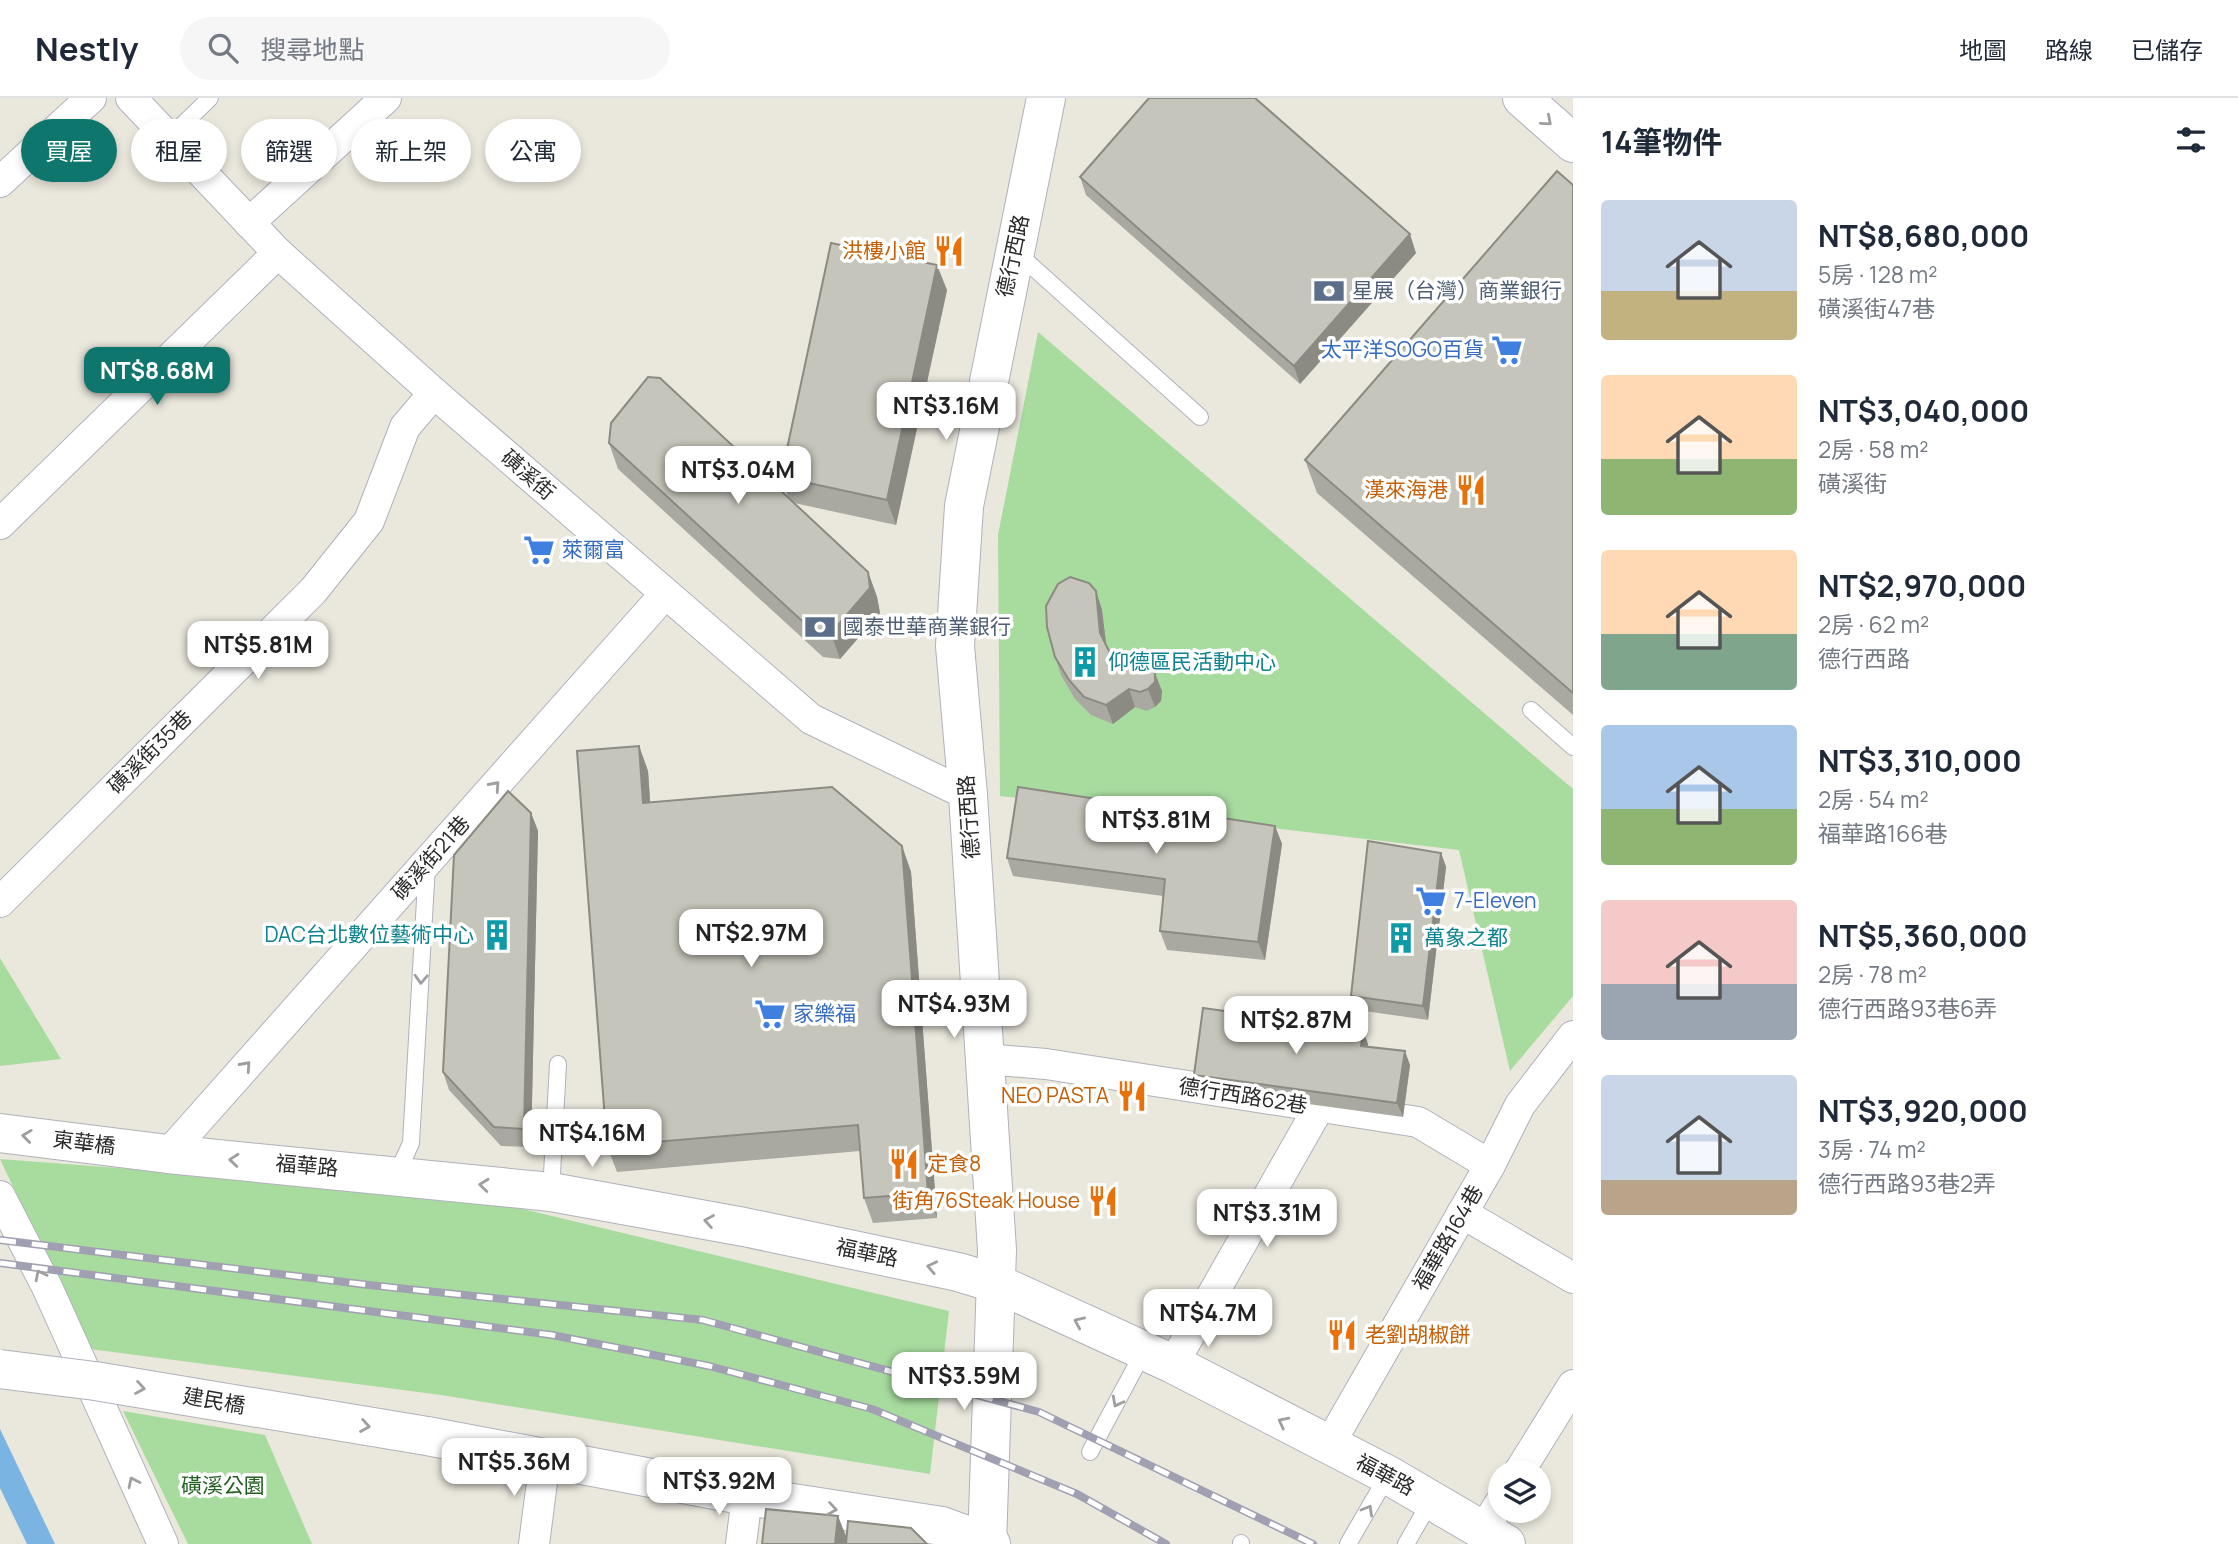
<!DOCTYPE html>
<html lang="zh-TW">
<meta charset="utf-8">
<style>
body{margin:0;font-family:Manrope,"Noto Sans TC",sans-serif;background:#f6f6f7;color:#1f2937;height:100vh;display:flex;flex-direction:column;font-size:26px;white-space:nowrap}
*{box-sizing:border-box;margin:0}
p{font-size:23px;color:#747a83}
.icon{flex:none;width:38px;height:38px;fill:none;stroke:currentColor;stroke-width:2;stroke-linecap:round;stroke-linejoin:round}
.map{position:relative;flex:1;overflow:hidden}
.details{display:flex;flex-direction:column;background:#fff;width:665px}
.details>*{flex:none}
.top-card{position:absolute;left:21px;top:21px;width:665px;height:63px;display:flex;gap:14px}
.buttons{position:absolute;left:1488px;top:1362px;display:grid;gap:14px}
.buttons a{display:grid;place-items:center;width:63px;height:63px;border-radius:50%;background:#fff;box-shadow:0 4px 10px #0003;font-size:35px}
.price{position:absolute;translate:-50% -60px;padding:0 16px;border-radius:14px;background:#fff;color:#222;font-size:23px;line-height:46px;filter:drop-shadow(0 2px 4px #0008)}
.price::after{content:'';position:absolute;left:50%;top:42px;width:21px;height:16px;margin-left:-10px;background:inherit;clip-path:polygon(0 0,100% 0,50% 100%)}
.price.current{background:#0f766e;color:#fff}
ul{padding:0;list-style:none}
li{display:flex;align-items:center;gap:21px;height:175px;padding:0 28px}
li span{display:grid;place-items:center;flex:none;width:196px;height:140px;border-radius:7px;color:#555}
li>.icon{margin-inline-start:auto}
span .icon{width:84px;height:84px;fill:#fffc;stroke-width:1}
li b{font-size:30px}
h2{display:flex;justify-content:space-between;align-items:center;height:84px;padding:0 28px;font-size:30px}
.tag{padding:0 24px;border-radius:32px;background:#fff;box-shadow:0 4px 10px #0003;font-size:24px;line-height:63px}
.tag.current{background:#0f766e;color:#fff}
header{display:flex;align-items:center;gap:42px;box-sizing:border-box;height:98px;padding:0 35px;background:#fff;border-bottom:2px solid #e0e1e3}
header strong{font-size:33px}
nav{display:flex;gap:38px;margin-inline-start:auto;font-size:24px}
.search{width:490px;height:63px;background:#f6f6f7;display:flex;align-items:center;gap:18px;box-sizing:border-box;padding:0 24px;border-radius:38px;color:#747a83;font-size:26px}
main{display:flex;flex:1;min-height:0}
.map>svg:first-child{display:block}
.green{fill:#a8dc9f}
.water{fill:#7ab4e3}
.lines{fill:none;stroke-linecap:round;stroke-linejoin:round}
.lane-casing{stroke:#b0b1bc;stroke-width:18}
.street-casing{stroke:#b0b1bc;stroke-width:32}
.secondary-casing{stroke:#b0b1bc;stroke-width:40}
.lane{stroke:#fff;stroke-width:16}
.street{stroke:#fff;stroke-width:30}
.secondary{stroke:#fff;stroke-width:38}
.rail-casing{stroke:#a1a0b2;stroke-width:8}
.rail{stroke:#fff;stroke-width:5;stroke-dasharray:16;stroke-linecap:butt}
.secondary-bridge-casing{stroke:#b0b1bc;stroke-width:40;stroke-linecap:butt}
.secondary-bridge{stroke:#fff;stroke-width:38}
.wall{fill:#aaa9a1}
.shaded-wall{fill:#8b8a83}
.building{fill:#c6c5bb;stroke:#8b8a83;stroke-width:2}
.oneway{stroke:#9f9f9f}
.labels{text-anchor:middle;stroke-width:7;stroke-linejoin:round;paint-order:stroke}
.food-label{font-size:21px;fill:#c56008;stroke:#fff;text-anchor:end}
.street-label{font-size:21px;fill:#2a2a2a;stroke:#fff}
.service-label{font-size:21px;fill:#4e5e75;stroke:#fff;text-anchor:start}
.shop-label{font-size:21px;fill:#366cbe;stroke:#fff;text-anchor:start}
.culture-label{font-size:21px;fill:#0d838f;stroke:#fff;text-anchor:start}
.park-label{font-size:21px;fill:#226021;stroke:#fff}
</style>
<header>
<strong>Nestly</strong>
<div class="search"><svg class="icon" aria-label="search" viewBox="0 0 24 24"><circle cx="10" cy="10" r="6"/><path d="M15 15l6 6"/></svg>搜尋地點</div>
<nav><a>地圖</a><a>路線</a><a>已儲存</a></nav>
</header>
<main>
<div class="map">
<svg width="1573" height="1446" viewBox="0 0 1573 1446">
<rect width="100%" height="100%" fill="#eae7dd"/>
<g class="green">
<polygon points="1038,234 1573,691 1573,898 1510,973 1459,752 1000,698 998,437"/>
<polygon points="0,860 61,961 0,968"/>
<polygon points="0,1061 460,1096 949,1213 930,1376 441,1297 90,1251"/>
<polygon points="123,1313 265,1337 312,1446 188,1446"/>
</g>
<polygon class="water" points="0,1331 55,1446 27,1446 0,1390"/>
<g class="lines">
<defs>
<g id="lane">
<polyline points="169,40 210,0"/>
<polyline points="1016,154 1200,319"/>
<polyline points="1531,612 1573,649"/>
<polyline points="397,1076 411,1045 427,767"/>
<polyline points="551,1094 558,966"/>
<polyline points="1090,1354 1144,1253"/>
<polyline points="1241,1446 1241,1445"/>
<polyline points="1348,1446 1388,1377"/>
<polyline points="1406,1446 1432,1401"/>
</g>
<g id="street">
<polyline points="131,0 278,155 434,295 811,621 968,697"/>
<polyline points="0,84 91,0"/>
<polyline points="249,125 386,0"/>
<polyline points="0,426 278,155"/>
<polyline points="0,804 313,493 369,423 405,329 434,295"/>
<polyline points="985,961 1046,966 1418,1024 1490,1067"/>
<polyline points="168,1056 665,496"/>
<polyline points="0,1098 47,1189 163,1446"/>
<polyline points="1462,1115 1573,1180"/>
<polyline points="1173,1266 1318,1011"/>
<polyline points="1329,1347 1490,1067 1520,1007 1573,938"/>
<polyline points="1519,1374 1573,1287"/>
<polyline points="1483,1432 1500,1405"/>
<polyline points="534,1446 545,1361"/>
<polyline points="741,1446 747,1398"/>
</g>
<g id="secondary">
<polyline points="1522,0 1573,45"/>
<polyline points="0,1035 168,1056 551,1094 744,1129 958,1174 998,1186 1173,1266 1388,1377 1506,1446"/>
<polyline points="427,1338 747,1398 942,1428 991,1446"/>
<polyline points="987,1446 997,1152 968,697 955,548 964,408 1046,0"/>
</g>
</defs>
<use href="#lane" class="lane-casing"/>
<use href="#street" class="street-casing"/>
<use href="#secondary" class="secondary-casing"/>
<use href="#lane" class="lane"/>
<use href="#street" class="street"/>
<use href="#secondary" class="secondary"/>
<defs>
<g id="rail">
<polyline points="0,1142 369,1187 703,1222 1039,1314 1313,1446"/>
<polyline points="0,1165 552,1237 709,1268 872,1311 1077,1396 1166,1446"/>
</g>
</defs>
<use href="#rail" class="rail-casing"/>
<use href="#rail" class="rail"/>
<defs>
<polyline id="secondary-bridge" points="0,1271 95,1283 427,1338"/>
</defs>
<use href="#secondary-bridge" class="secondary-bridge-casing"/>
<use href="#secondary-bridge" class="secondary-bridge"/>
</g>
<g class="wall">
<polygon points="1080,79 1416,155 1300,286 1086,97"/>
<polygon points="1573,87 1573,617 1317,395 1305,362"/>
<polygon points="947,192 896,427 794,405 868,474 877,499 880,515 840,561 823,559 618,371 609,345 789,401 781,379"/>
<polygon points="1096,493 1102,512 1106,547 1111,557 1162,593 1161,603 1155,609 1147,613 1135,609 1113,626 1091,617 1075,601 1061,577 1055,559"/>
<polygon points="639,648 648,673 650,704 902,748 911,774 937,1120 873,1125 864,1100 860,1053 617,1074 607,1048"/>
<polygon points="531,715 538,733 531,1049 501,1048 449,992 443,974"/>
<polygon points="1275,728 1282,746 1265,862 1167,852 1160,833 1163,798 1013,778 1007,760"/>
<polygon points="1441,755 1446,769 1428,922 1357,912 1351,898"/>
<polygon points="1368,946 1368,948 1410,967 1403,1019 1199,991 1194,977"/>
</g>
<g class="shaded-wall">
<polygon points="1410,136 1416,155 1300,286 1294,268"/>
<polygon points="937,167 947,192 896,427 887,402"/>
<polygon points="868,474 877,499 880,515 840,561 831,535"/>
<polygon points="1096,493 1102,512 1107,553 1100,535"/>
<polygon points="1155,575 1162,593 1161,603 1155,609 1148,591"/>
<polygon points="1129,591 1135,609 1113,626 1106,607"/>
<polygon points="639,648 648,673 652,730 643,705"/>
<polygon points="531,715 538,733 531,1049 524,1031"/>
<polygon points="1275,728 1282,746 1265,862 1258,844"/>
<polygon points="902,748 911,774 937,1120 928,1095"/>
<polygon points="1441,755 1446,769 1428,922 1423,908"/>
<polygon points="1363,932 1368,946 1366,962 1361,948"/>
<polygon points="1405,953 1410,967 1403,1019 1397,1005"/>
<polygon points="838,1418 848,1443 847,1446 835,1446"/>
</g>
<g class="building">
<polygon points="1149,0 1255,0 1410,136 1294,268 1080,79"/>
<polygon points="1557,73 1573,87 1573,595 1305,362"/>
<polygon points="831,145 937,167 887,402 781,379"/>
<polygon points="648,279 660,280 868,474 870,490 831,535 813,533 609,345 611,325"/>
<polygon points="1070,479 1089,485 1096,493 1100,535 1111,557 1124,567 1141,560 1155,575 1155,584 1148,591 1140,594 1129,591 1106,607 1084,599 1069,582 1055,559 1047,529 1046,508 1058,486"/>
<polygon points="639,648 643,705 832,689 902,748 928,1095 864,1100 858,1027 607,1048 577,653"/>
<polygon points="1018,689 1275,728 1258,844 1160,833 1165,781 1007,760"/>
<polygon points="508,693 531,715 524,1031 494,1029 443,974 454,757"/>
<polygon points="1368,743 1441,755 1423,908 1351,898"/>
<polygon points="1203,910 1363,932 1361,948 1405,953 1397,1005 1194,977"/>
<polygon points="766,1411 838,1418 835,1446 762,1446"/>
<polygon points="848,1423 911,1430 927,1446 846,1446"/>
</g>
<defs><path id="oneway-chevron" d="M-2-3.5L2.5 0L-2 3.5" fill="none" stroke-width="1.6" stroke-linecap="round" stroke-linejoin="round" transform="scale(1.75)"/></defs>
<g class="oneway">
<use href="#oneway-chevron" transform="translate(1547 23) rotate(41)"/>
<use href="#oneway-chevron" transform="translate(495 688) rotate(-48)"/>
<use href="#oneway-chevron" transform="translate(421 881) rotate(93)"/>
<use href="#oneway-chevron" transform="translate(246 968) rotate(-48)"/>
<use href="#oneway-chevron" transform="translate(27 1038) rotate(-173)"/>
<use href="#oneway-chevron" transform="translate(234 1062) rotate(-175)"/>
<use href="#oneway-chevron" transform="translate(484 1087) rotate(-174)"/>
<use href="#oneway-chevron" transform="translate(709 1123) rotate(-170)"/>
<use href="#oneway-chevron" transform="translate(932 1169) rotate(-168)"/>
<use href="#oneway-chevron" transform="translate(40 1177) rotate(-117)"/>
<use href="#oneway-chevron" transform="translate(1079 1224) rotate(-156)"/>
<use href="#oneway-chevron" transform="translate(140 1290) rotate(10)"/>
<use href="#oneway-chevron" transform="translate(1117 1304) rotate(118)"/>
<use href="#oneway-chevron" transform="translate(1283 1324) rotate(-153)"/>
<use href="#oneway-chevron" transform="translate(365 1328) rotate(10)"/>
<use href="#oneway-chevron" transform="translate(133 1384) rotate(-116)"/>
<use href="#oneway-chevron" transform="translate(832 1411) rotate(9)"/>
<use href="#oneway-chevron" transform="translate(1368 1412) rotate(-60)"/>
</g>
<defs>
<symbol id="restaurant-bare" viewBox="-9 -9 18 18"><path d="M-5-6h1v4h1v-4h1v4h1v-4h1v5L-1.5 .5V6h-2V.5L-5-1ZM5-6V6H3V1.5H1.5Q1.5-4 5-6Z" fill="#e8710a" stroke="#fff" stroke-width="2.5" paint-order="stroke"/></symbol>
<symbol id="bank-bare" viewBox="-9 -9 18 18"><path d="M-6-4H6V4H-6ZM0-2.3a2.3 2.3 0 1 0 0 4.6a2.3 2.3 0 1 0 0-4.6Z" fill="#5c6f8a" stroke="#fff" stroke-width="2.5" paint-order="stroke"/></symbol>
<symbol id="supermarket-bare" viewBox="-9 -9 18 18"><path d="M-6-5.5h2.5l.6 2H6L4.5 2H-2.5L-4.4-4H-6ZM-1.5 3.2a1.3 1.3 0 1 0 .1 0ZM3 3.2a1.3 1.3 0 1 0 .1 0Z" fill="#3f7fe0" stroke="#fff" stroke-width="2.5" paint-order="stroke"/></symbol>
<symbol id="building-bare" viewBox="-9 -9 18 18"><path d="M-4-6H4V6H1V3H-1V6H-4ZM-2.5-4.3h1.7v1.8h-1.7ZM.8-4.3h1.7v1.8H.8ZM-2.5-1h1.7V.8h-1.7ZM.8-1h1.7V.8H.8Z" fill="#0f9aa8" stroke="#fff" stroke-width="2.5" paint-order="stroke"/></symbol>
</defs>
<g fill-rule="evenodd">
<use href="#restaurant-bare" x="927" y="131" width="44" height="44"/>
<use href="#bank-bare" x="1307" y="171" width="44" height="44"/>
<use href="#supermarket-bare" x="1485" y="230" width="44" height="44"/>
<use href="#restaurant-bare" x="1449" y="370" width="44" height="44"/>
<use href="#supermarket-bare" x="517" y="430" width="44" height="44"/>
<use href="#bank-bare" x="798" y="507" width="44" height="44"/>
<use href="#building-bare" x="1063" y="542" width="44" height="44"/>
<use href="#supermarket-bare" x="1409" y="781" width="44" height="44"/>
<use href="#building-bare" x="475" y="815" width="44" height="44"/>
<use href="#building-bare" x="1379" y="818" width="44" height="44"/>
<use href="#supermarket-bare" x="748" y="894" width="44" height="44"/>
<use href="#restaurant-bare" x="1110" y="976" width="44" height="44"/>
<use href="#restaurant-bare" x="882" y="1044" width="44" height="44"/>
<use href="#restaurant-bare" x="1081" y="1081" width="44" height="44"/>
<use href="#restaurant-bare" x="1320" y="1215" width="44" height="44"/>
</g>
<g class="labels">
<g class="food-label">
<text x="926" y="160">洪樓小館</text>
<text x="1448" y="399">漢來海港</text>
<text x="1109" y="1005">NEO PASTA</text>
<text x="927" y="1073" text-anchor="start">定食8</text>
<text x="1080" y="1110">街角76Steak House</text>
<text x="1365" y="1244" text-anchor="start">老劉胡椒餅</text>
</g>
<g class="street-label">
<text transform="translate(1013 158) rotate(-78)" y="7">德行西路</text>
<text transform="translate(528 377) rotate(41)" y="7">磺溪街</text>
<text transform="translate(150 654) rotate(-45)" y="7">磺溪街35巷</text>
<text transform="translate(969 719) rotate(-94)" y="7">德行西路</text>
<text transform="translate(431 760) rotate(-48)" y="7">磺溪街21巷</text>
<text transform="translate(1243 998) rotate(9)" y="7">德行西路62巷</text>
<text transform="translate(84 1045) rotate(7)" y="7">東華橋</text>
<text transform="translate(307 1068) rotate(5)" y="7">福華路</text>
<text transform="translate(1448 1140) rotate(-60)" y="7">福華路164巷</text>
<text transform="translate(867 1155) rotate(12)" y="7">福華路</text>
<text transform="translate(214 1303) rotate(10)" y="7">建民橋</text>
<text transform="translate(1385 1377) rotate(28)" y="7">福華路</text>
</g>
<g class="service-label">
<text x="1352" y="200">星展（台灣）商業銀行</text>
<text x="843" y="536">國泰世華商業銀行</text>
</g>
<g class="shop-label">
<text x="1484" y="259" text-anchor="end">太平洋SOGO百貨</text>
<text x="562" y="459">萊爾富</text>
<text x="1454" y="810">7-Eleven</text>
<text x="793" y="923">家樂福</text>
</g>
<g class="culture-label">
<text x="1108" y="571">仰德區民活動中心</text>
<text x="474" y="844" text-anchor="end">DAC台北數位藝術中心</text>
<text x="1424" y="847">萬象之都</text>
</g>
<g class="park-label">
<text x="223" y="1395">磺溪公園</text>
</g>
</g>
</svg>
<div class="buttons">
<a><svg class="icon" aria-label="layers" viewBox="0 0 24 24"><path d="M12 4l9 5-9 5-9-5zM3 14l9 5 9-5"/></svg></a>
</div>
<b class="price current" style="left:157px;top:309px">NT$8.68M</b>
<b class="price" style="left:946px;top:344px">NT$3.16M</b>
<b class="price" style="left:738px;top:408px">NT$3.04M</b>
<b class="price" style="left:258px;top:583px">NT$5.81M</b>
<b class="price" style="left:1156px;top:758px">NT$3.81M</b>
<b class="price" style="left:751px;top:871px">NT$2.97M</b>
<b class="price" style="left:954px;top:942px">NT$4.93M</b>
<b class="price" style="left:1296px;top:958px">NT$2.87M</b>
<b class="price" style="left:592px;top:1071px">NT$4.16M</b>
<b class="price" style="left:1267px;top:1151px">NT$3.31M</b>
<b class="price" style="left:1208px;top:1251px">NT$4.7M</b>
<b class="price" style="left:964px;top:1314px">NT$3.59M</b>
<b class="price" style="left:514px;top:1400px">NT$5.36M</b>
<b class="price" style="left:719px;top:1419px">NT$3.92M</b>
<div class="top-card">
<a class="tag current">買屋</a>
<a class="tag">租屋</a>
<a class="tag">篩選</a>
<a class="tag">新上架</a>
<a class="tag">公寓</a>
</div>
</div>
<section class="details">
<h2>14筆物件<svg class="icon" aria-label="filters" viewBox="0 0 24 24"><path d="M4 7h16M4 17h16"/><circle cx="9" cy="7" r="2"/><circle cx="15" cy="17" r="2"/></svg></h2>
<ul>
<li><span style="background:linear-gradient(#c9d6e8 65%,#c2b280 0)"><svg class="icon" aria-label="home" viewBox="0 0 24 24"><path d="M3 11l9-7 9 7M6 9v11h12V9"/></svg></span><div><b>NT$8,680,000</b><p>5房 · 128 m²</p><p>磺溪街47巷</p></div></li>
<li><span style="background:linear-gradient(#ffd9b3 60%,#8fb573 0)"><svg class="icon" aria-label="home" viewBox="0 0 24 24"><path d="M3 11l9-7 9 7M6 9v11h12V9"/></svg></span><div><b>NT$3,040,000</b><p>2房 · 58 m²</p><p>磺溪街</p></div></li>
<li><span style="background:linear-gradient(#ffd9b3 60%,#7fa58c 0)"><svg class="icon" aria-label="home" viewBox="0 0 24 24"><path d="M3 11l9-7 9 7M6 9v11h12V9"/></svg></span><div><b>NT$2,970,000</b><p>2房 · 62 m²</p><p>德行西路</p></div></li>
<li><span style="background:linear-gradient(#a9c7e8 60%,#8fb573 0)"><svg class="icon" aria-label="home" viewBox="0 0 24 24"><path d="M3 11l9-7 9 7M6 9v11h12V9"/></svg></span><div><b>NT$3,310,000</b><p>2房 · 54 m²</p><p>福華路166巷</p></div></li>
<li><span style="background:linear-gradient(#f6c9c9 60%,#9aa5b1 0)"><svg class="icon" aria-label="home" viewBox="0 0 24 24"><path d="M3 11l9-7 9 7M6 9v11h12V9"/></svg></span><div><b>NT$5,360,000</b><p>2房 · 78 m²</p><p>德行西路93巷6弄</p></div></li>
<li><span style="background:linear-gradient(#c9d6e8 75%,#b9a48a 0)"><svg class="icon" aria-label="home" viewBox="0 0 24 24"><path d="M3 11l9-7 9 7M6 9v11h12V9"/></svg></span><div><b>NT$3,920,000</b><p>3房 · 74 m²</p><p>德行西路93巷2弄</p></div></li>
</ul>
</section>
</main>
